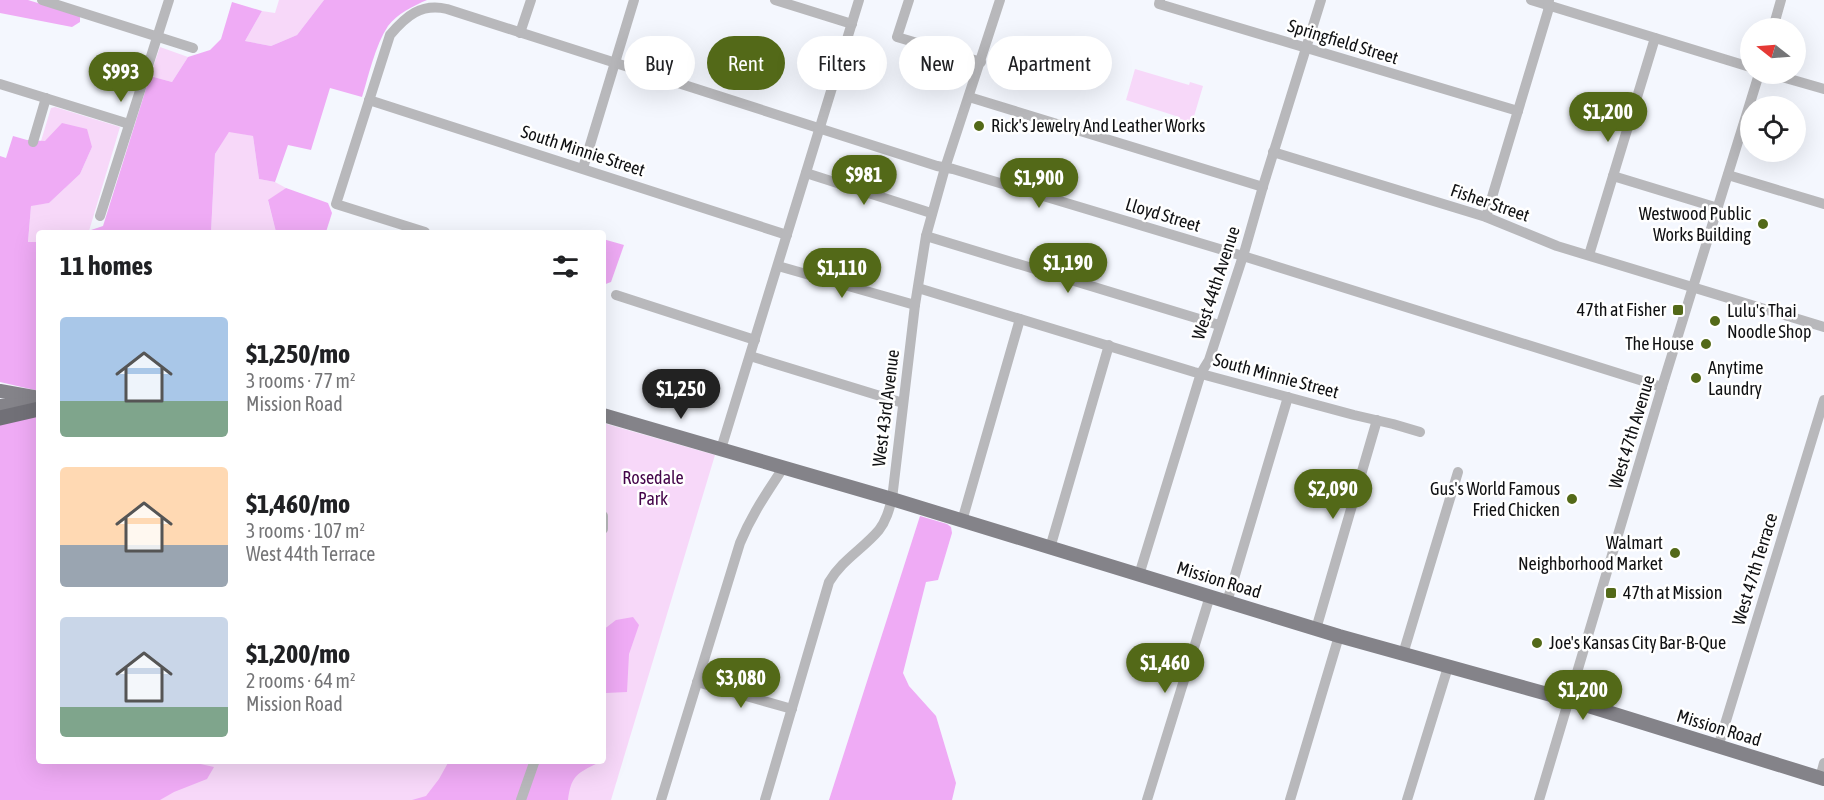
<!DOCTYPE html>
<meta charset="utf-8">
<style>
body{margin:0;font-family:"Asap Condensed",sans-serif;background:#f6f6f6;color:#202124;height:100vh;display:flex;flex-direction:column;font-size:22px;white-space:nowrap}
*{box-sizing:border-box;margin:0}
p{font-size:20px;color:#757577}
.icon{flex:none;width:33px;height:33px;fill:none;stroke:currentColor;stroke-width:2;stroke-linecap:round;stroke-linejoin:round}
.map{position:relative;flex:1;overflow:hidden}
.side{position:absolute;left:36px;top:230px;width:570px;height:534px;display:flex;flex-direction:column;background:#fff;border-radius:6px;box-shadow:0 6px 24px #0002}
.side>*{flex:none}
.hud{position:absolute;left:624px;top:36px;width:570px;height:54px;display:flex;gap:12px}
.needle{width:39px;rotate:287deg}
.buttons{position:absolute;left:1740px;top:18px;display:grid;gap:12px}
.buttons a{display:grid;place-items:center;width:66px;height:66px;border-radius:50%;background:#fff;box-shadow:0 6px 24px #0002;font-size:30px}
.price{position:absolute;translate:-50% -51px;padding:0 14px;border-radius:21px;background:#536918;color:#fff;font-size:20px;line-height:39px;filter:drop-shadow(0 2px 3px #0008)}
.price::after{content:'';position:absolute;left:50%;top:36px;width:18px;height:14px;margin-left:-9px;background:inherit;clip-path:polygon(0 0,100% 0,50% 100%)}
.price.active{background:#222;color:#fff}
ul{padding:0;list-style:none}
li{display:flex;align-items:center;gap:18px;height:150px;padding:0 24px}
li span{display:grid;place-items:center;flex:none;width:168px;height:120px;border-radius:6px;color:#555}
li>.icon{margin-inline-start:auto}
span .icon{width:72px;height:72px;fill:#fffc;stroke-width:1}
li b{font-size:26px}
h2{display:flex;justify-content:space-between;align-items:center;height:72px;padding:0 24px;font-size:26px}
.pill{padding:0 21px;border-radius:27px;background:#fff;box-shadow:0 6px 24px #0002;font-size:21px;line-height:54px}
.pill.active{background:#536918;color:#fff}
.map>svg:first-child{display:block}
.green{fill:#f7d8f9}
.forest{fill:#efabf5}
.lines{fill:none;stroke-linecap:round;stroke-linejoin:round}
.minor{stroke:#b8b8bb;stroke-width:10}
.major{stroke:#848389;stroke-width:14}
.highway{stroke:#717077;stroke-width:15}
.poi-dot{fill:#536918;stroke:#fff;stroke-width:2}
.labels{text-anchor:middle;stroke-width:5;stroke-linejoin:round;paint-order:stroke}
.street-label{font-size:18px;fill:#101113;stroke:#fff}
.poi-label{font-size:18px;fill:#101113;stroke:#fff;text-anchor:start}
.park-label{font-size:18px;fill:#44054a;stroke:#fff}
</style>
<div class="map">
<svg width="1824" height="800" viewBox="0 0 1824 800">
<rect width="100%" height="100%" fill="#f4f7fe"/>
<g class="green">
<polygon points="279,0 324,0 297,35 271,46 245,41 262,11 275,13"/>
<polygon points="160,47 188,57 172,82 150,76"/>
<polygon points="1135,69 1189,85 1190,82 1203,86 1192,123 1179,119 1179,117 1126,100"/>
<polygon points="55,107 120,127 89,231 85,232 39,232 39,242 28,243 31,205 49,203 80,174 92,147 41,141 51,108"/>
<polygon points="229,131 253,136 259,179 275,182 286,188 268,201 276,232 211,232 215,154"/>
<polygon points="603,423 715,455 611,800 0,800 39,760 603,760"/>
</g>
<g class="forest">
<polygon points="0,0 28,0 80,16 80,22 72,27 0,13"/>
<path d="M324,0H427C413,6 397,14 388,26C375,46 369,74 362,97L330,88L311,150L288,145L275,182L259,179L253,136L229,132L215,154L211,232H85L103,226L150,76L172,82L188,57L210,50L221,39L232,2L262,11L245,41L271,46L297,35Z"/>
<polygon points="62,123 87,129 92,147 80,174 49,203 31,206 28,242 39,242 39,391 0,382 0,156 6,158 13,136 27,140 45,141"/>
<polygon points="286,188 328,203 332,213 326,232 276,232 268,200"/>
<polygon points="603,239 624,245 611,282 603,285"/>
<polygon points="39,416 39,760 187,761 214,767 207,779 174,792 160,800 0,800 0,423"/>
<polygon points="920,516 947,524 951,527 952,533 938,580 926,582 903,673 909,686 936,716 956,783 952,800 829,800"/>
<polygon points="633,617 639,625 629,654 627,692 606,693 603,695 603,630 616,620"/>
<path d="M449,761H598V763C577,773 571,776 568,800H412L426,796L439,779Z"/>
</g>
<g class="lines">
<g class="minor">
<polyline points="42,0 193,48"/>
<polyline points="775,0 852,24"/>
<polyline points="909,0 897,37 981,62"/>
<polyline points="1160,0 1159,4 1518,111"/>
<polyline points="1531,0 1750,67"/>
<polyline points="1773,28 1781,0"/>
<polyline points="520,33 531,0"/>
<polyline points="1772,74 1824,89"/>
<polyline points="0,84 129,124"/>
<polyline points="969,97 1263,187"/>
<polyline points="369,100 787,235"/>
<polyline points="33,142 46,98"/>
<polyline points="1273,152 1486,217 1557,246 1824,327"/>
<polyline points="583,168 634,0"/>
<polyline points="806,173 931,213"/>
<polyline points="1728,175 1824,204"/>
<polyline points="1613,176 1718,208"/>
<polyline points="100,216 169,0"/>
<polyline points="1486,217 1548,11 1549,0"/>
<path d="M425,232L336,204L390,35C406,16 421,3 447,9L937,166L953,169L1243,256L1662,387"/>
<polyline points="926,236 1219,325"/>
<polyline points="1589,255 1655,38"/>
<polyline points="778,266 915,305"/>
<polyline points="918,288 1194,372 1354,415 1393,424 1420,432"/>
<polyline points="616,295 755,340"/>
<polyline points="750,356 903,403"/>
<polyline points="721,449 859,0"/>
<polyline points="603,516 603,529"/>
<polyline points="962,521 1020,319"/>
<polyline points="1050,548 1109,345"/>
<polyline points="1139,575 1201,373 1209,360 1244,253 1264,183 1321,0"/>
<polyline points="1227,602 1288,397"/>
<polyline points="1316,629 1377,420"/>
<polyline points="1403,654 1458,472"/>
<polyline points="697,682 792,709"/>
<polyline points="1718,747 1824,400"/>
<polyline points="1820,778 1824,763"/>
<polyline points="521,800 535,760"/>
<path d="M661,800L740,543C752,514 766,494 783,468"/>
<path d="M765,800L829,582C842,560 863,549 879,530C886,521 889,510 892,499L915,305L926,236L945,168L1000,0"/>
<polyline points="1147,800 1210,596"/>
<polyline points="1290,800 1339,636"/>
<polyline points="1407,800 1448,667"/>
<polyline points="1539,800 1662,387 1759,74"/>
</g>
<g class="major">
<polyline points="0,391 39,398"/>
<polyline points="0,406 39,404"/>
<polyline points="603,415 892,499 1339,636 1569,700 1824,779"/>
</g>
<polyline class="highway" points="0,418 39,409"/>
</g>
<g class="poi-dot">
<circle cx="979" cy="126" r="6"/>
<circle cx="1763" cy="224" r="6"/>
<rect x="1672" y="304" width="12" height="12" rx="3"/>
<circle cx="1715" cy="321" r="6"/>
<circle cx="1706" cy="344" r="6"/>
<circle cx="1696" cy="378" r="6"/>
<circle cx="1572" cy="499" r="6"/>
<circle cx="1675" cy="553" r="6"/>
<rect x="1605" y="587" width="12" height="12" rx="3"/>
<circle cx="1537" cy="643" r="6"/>
</g>
<g class="labels">
<g class="street-label">
<text transform="translate(1343 42) rotate(17)" y="6">Springfield Street</text>
<text transform="translate(583 151) rotate(18)" y="6">South Minnie Street</text>
<text transform="translate(1490 203) rotate(19)" y="6">Fisher Street</text>
<text transform="translate(1163 215) rotate(17)" y="6">Lloyd Street</text>
<text transform="translate(1216 283) rotate(-72)" y="6">West 44th Avenue</text>
<text transform="translate(1276 376) rotate(15)" y="6">South Minnie Street</text>
<text transform="translate(886 408) rotate(-83)" y="6">West 43rd Avenue</text>
<text transform="translate(1632 432) rotate(-73)" y="6">West 47th Avenue</text>
<text transform="translate(1755 569) rotate(-73)" y="6">West 47th Terrace</text>
<text transform="translate(1219 580) rotate(17)" y="6">Mission Road</text>
<text transform="translate(1719 728) rotate(17)" y="6">Mission Road</text>
</g>
<g class="poi-label">
<text x="991" y="132">Rick's Jewelry And Leather Works</text>
<text x="1751" y="220" text-anchor="end">Westwood Public<tspan x="1751" dy="21">Works Building</tspan></text>
<text x="1666" y="316" text-anchor="end">47th at Fisher</text>
<text x="1727" y="317">Lulu's Thai<tspan x="1727" dy="21">Noodle Shop</tspan></text>
<text x="1694" y="350" text-anchor="end">The House</text>
<text x="1708" y="374">Anytime<tspan x="1708" dy="21">Laundry</tspan></text>
<text x="1560" y="495" text-anchor="end">Gus's World Famous<tspan x="1560" dy="21">Fried Chicken</tspan></text>
<text x="1663" y="549" text-anchor="end">Walmart<tspan x="1663" dy="21">Neighborhood Market</tspan></text>
<text x="1623" y="599">47th at Mission</text>
<text x="1549" y="649">Joe's Kansas City Bar-B-Que</text>
</g>
<g class="park-label">
<text x="653" y="484">Rosedale<tspan x="653" dy="21">Park</tspan></text>
</g>
</g>
</svg>
<div class="buttons">
<a><svg class="needle" viewBox="-14 -14 28 28"><path d="M0-13l5 13h-10z" fill="#e53935"/><path d="M0 13l5-13h-10z" fill="#757577"/></svg></a>
<a><svg class="icon" aria-label="locate" viewBox="0 0 24 24"><circle cx="12" cy="12" r="6"/><path d="M12 2v4M12 18v4M2 12h4M18 12h4"/></svg></a>
</div>
<b class="price" style="left:121px;top:103px">$993</b>
<b class="price" style="left:1608px;top:143px">$1,200</b>
<b class="price" style="left:864px;top:206px">$981</b>
<b class="price" style="left:1039px;top:209px">$1,900</b>
<b class="price" style="left:1068px;top:294px">$1,190</b>
<b class="price" style="left:842px;top:299px">$1,110</b>
<b class="price active" style="left:681px;top:420px">$1,250</b>
<b class="price" style="left:1333px;top:520px">$2,090</b>
<b class="price" style="left:1165px;top:694px">$1,460</b>
<b class="price" style="left:741px;top:709px">$3,080</b>
<b class="price" style="left:1583px;top:721px">$1,200</b>
<div class="hud">
<a class="pill">Buy</a>
<a class="pill active">Rent</a>
<a class="pill">Filters</a>
<a class="pill">New</a>
<a class="pill">Apartment</a>
</div>
<section class="side">
<h2>11 homes<svg class="icon" aria-label="filters" viewBox="0 0 24 24"><path d="M4 7h16M4 17h16"/><circle cx="9" cy="7" r="2"/><circle cx="15" cy="17" r="2"/></svg></h2>
<ul>
<li><span style="background:linear-gradient(#a9c7e8 70%,#7fa58c 0)"><svg class="icon" aria-label="home" viewBox="0 0 24 24"><path d="M3 11l9-7 9 7M6 9v11h12V9"/></svg></span><div><b>$1,250/mo</b><p>3 rooms · 77 m²</p><p>Mission Road</p></div></li>
<li><span style="background:linear-gradient(#ffd9b3 65%,#9aa5b1 0)"><svg class="icon" aria-label="home" viewBox="0 0 24 24"><path d="M3 11l9-7 9 7M6 9v11h12V9"/></svg></span><div><b>$1,460/mo</b><p>3 rooms · 107 m²</p><p>West 44th Terrace</p></div></li>
<li><span style="background:linear-gradient(#c9d6e8 75%,#7fa58c 0)"><svg class="icon" aria-label="home" viewBox="0 0 24 24"><path d="M3 11l9-7 9 7M6 9v11h12V9"/></svg></span><div><b>$1,200/mo</b><p>2 rooms · 64 m²</p><p>Mission Road</p></div></li>
</ul>
</section>
</div>
